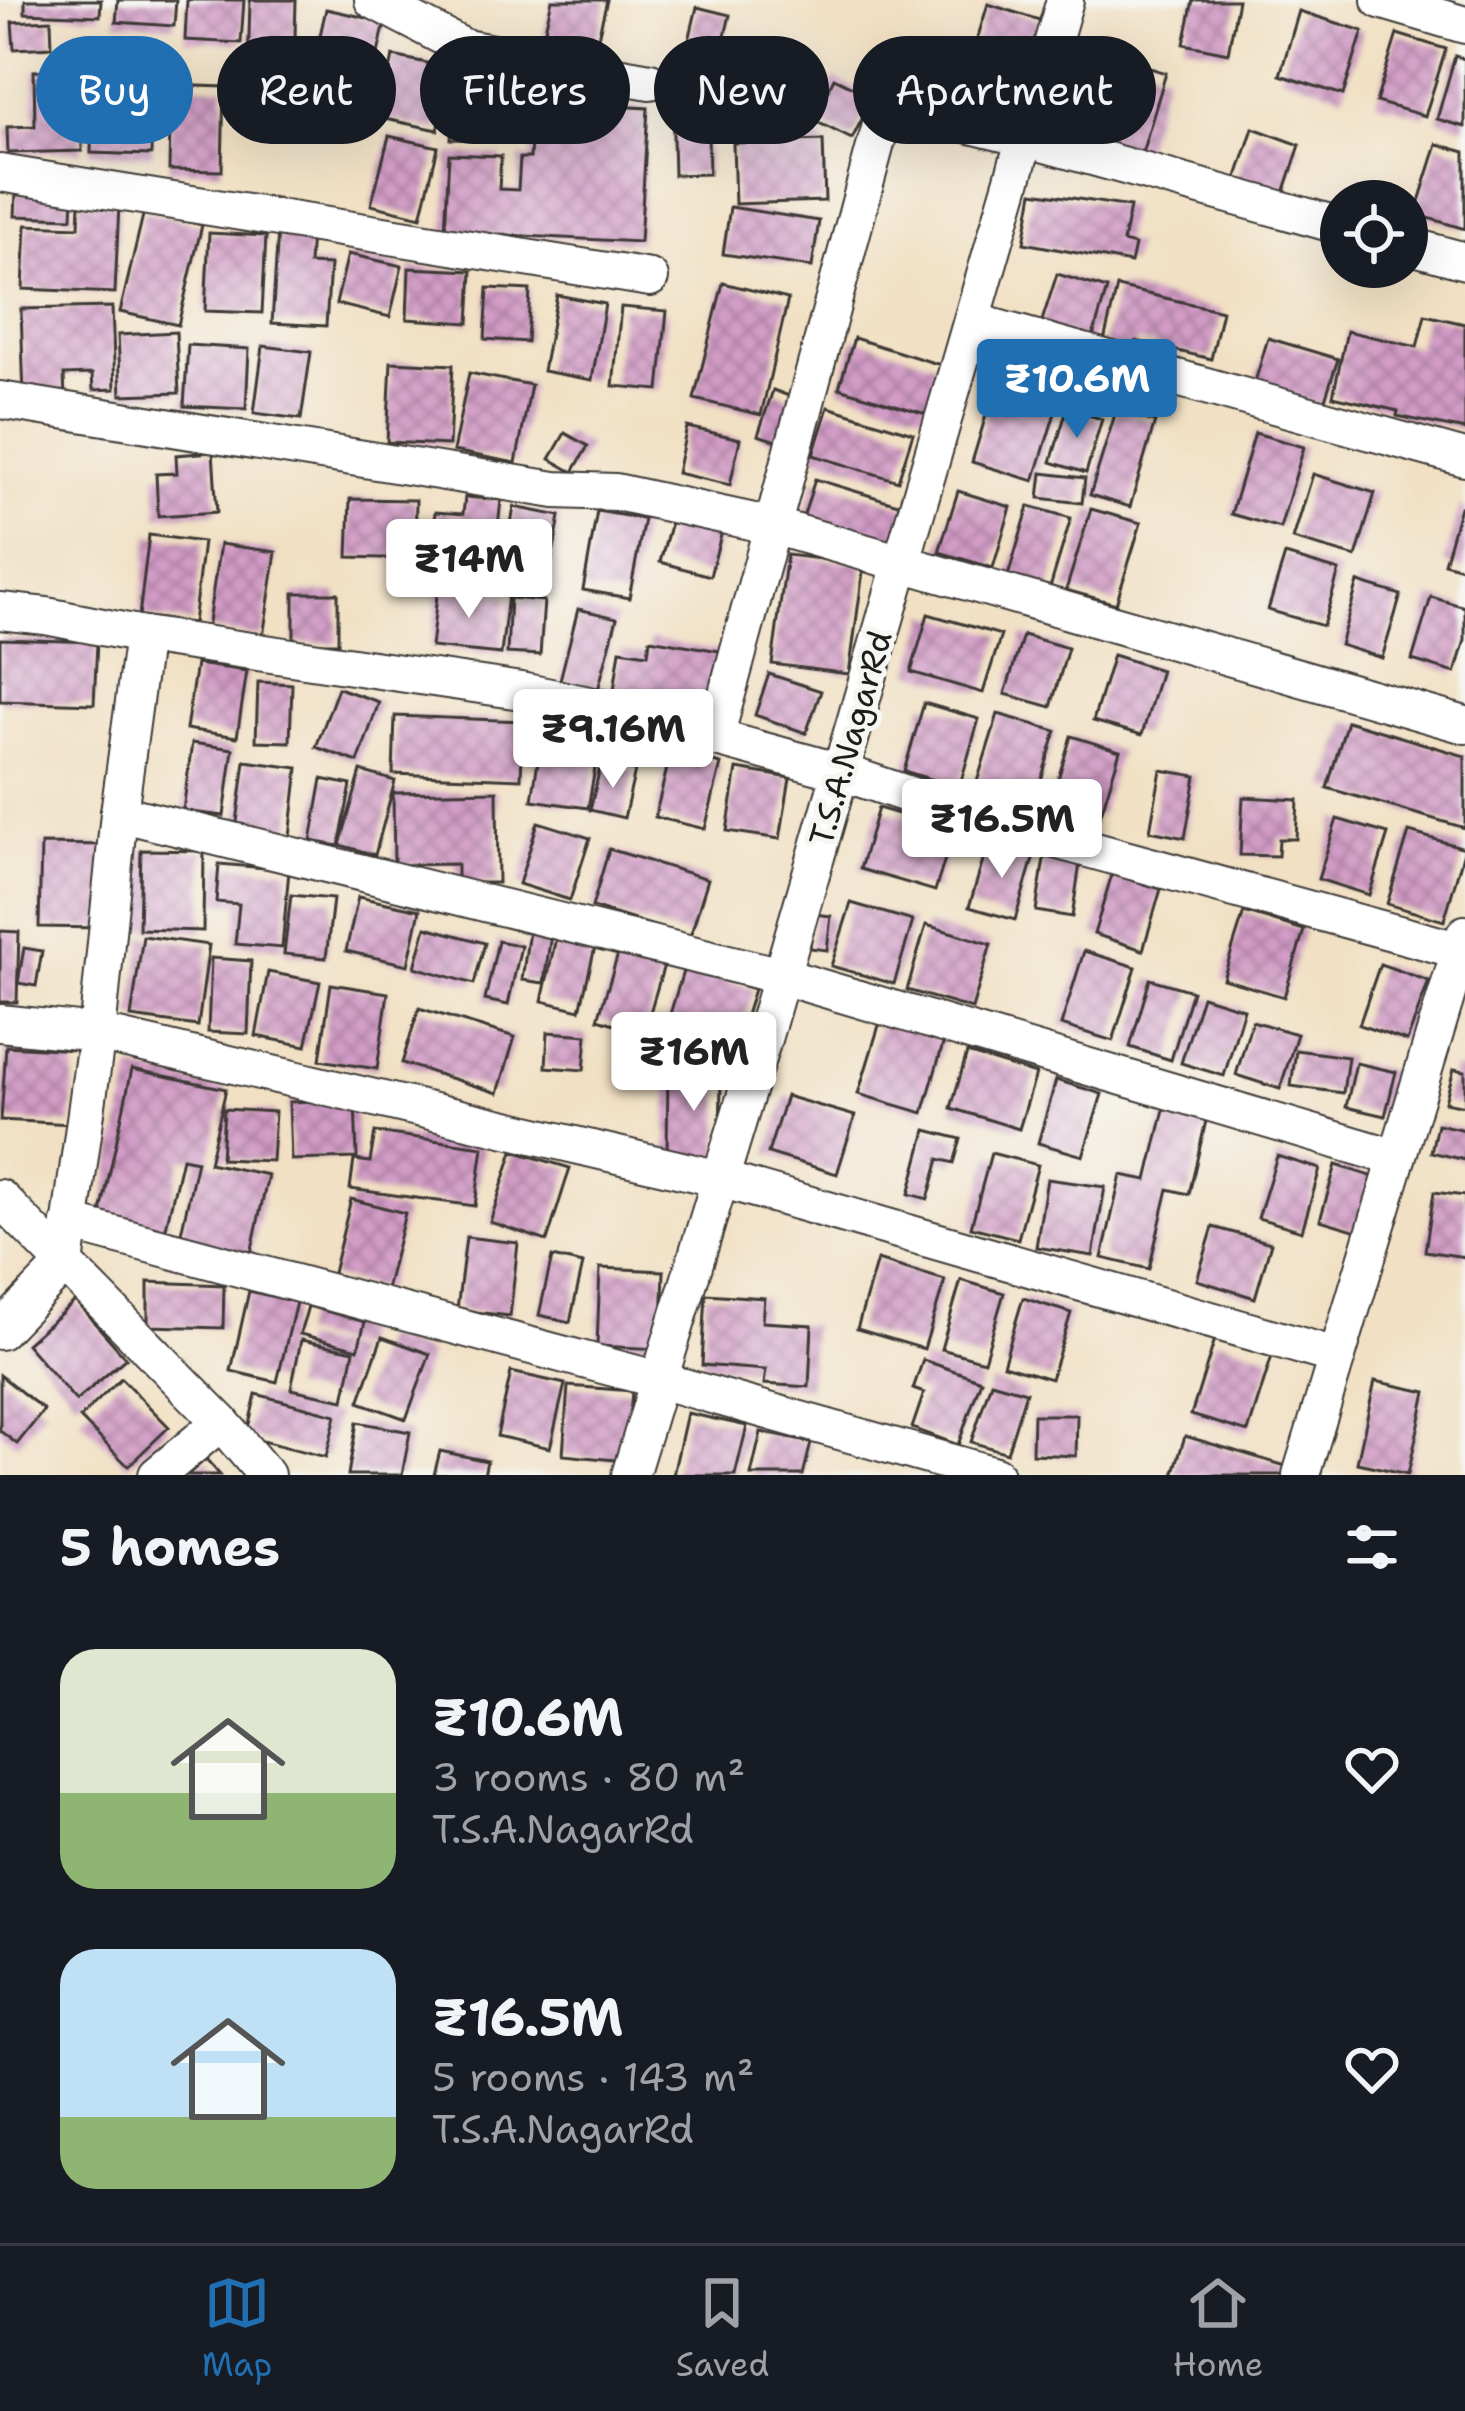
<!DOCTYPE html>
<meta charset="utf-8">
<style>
body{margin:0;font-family:"Shantell Sans",sans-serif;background:#242831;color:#f1f3f6;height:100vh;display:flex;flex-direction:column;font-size:45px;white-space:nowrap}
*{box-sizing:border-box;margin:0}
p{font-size:39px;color:#9ea1a6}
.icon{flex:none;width:66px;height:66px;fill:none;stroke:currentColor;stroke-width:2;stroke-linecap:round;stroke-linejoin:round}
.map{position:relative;height:1475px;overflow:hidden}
.side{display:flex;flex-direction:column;background:#171b24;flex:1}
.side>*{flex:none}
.hud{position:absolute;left:36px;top:36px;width:1395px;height:108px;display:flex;gap:24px}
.fabs{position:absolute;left:1320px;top:180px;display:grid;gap:24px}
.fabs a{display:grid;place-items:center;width:108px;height:108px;border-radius:50%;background:#171b24;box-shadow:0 12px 48px #0002;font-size:60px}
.price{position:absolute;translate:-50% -102px;padding:0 27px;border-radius:12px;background:#fff;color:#222;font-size:39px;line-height:78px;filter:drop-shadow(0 3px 6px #0008)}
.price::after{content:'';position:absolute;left:50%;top:72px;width:36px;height:27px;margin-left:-18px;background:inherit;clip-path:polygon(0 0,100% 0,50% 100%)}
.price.selected{background:#1f6fb2;color:#fff}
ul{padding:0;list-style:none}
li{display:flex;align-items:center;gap:36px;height:300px;padding:0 60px}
li span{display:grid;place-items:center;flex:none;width:336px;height:240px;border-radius:36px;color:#555}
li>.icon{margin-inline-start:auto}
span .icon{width:144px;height:144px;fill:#fffc;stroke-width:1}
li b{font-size:51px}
h2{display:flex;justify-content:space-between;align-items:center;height:144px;padding:0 60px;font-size:51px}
.tag{padding:0 42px;border-radius:54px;background:#171b24;box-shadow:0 12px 48px #0002;font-size:42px;line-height:108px}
.tag.selected{background:#1f6fb2;color:#fff}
.menu{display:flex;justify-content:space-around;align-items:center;height:168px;border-top:3px solid #363941;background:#171b24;font-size:33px;color:#9ea1a6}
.menu a{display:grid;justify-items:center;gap:6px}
.menu .selected{color:#1f6fb2}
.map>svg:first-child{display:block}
.building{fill:url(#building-cross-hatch)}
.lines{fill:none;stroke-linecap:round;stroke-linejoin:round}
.minor-casing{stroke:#3c3935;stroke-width:40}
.minor{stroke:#fff;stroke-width:36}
.labels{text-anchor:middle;stroke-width:10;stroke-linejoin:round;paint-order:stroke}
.street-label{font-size:33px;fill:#1c1c1c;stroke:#f6f6f2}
</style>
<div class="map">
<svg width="1465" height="1475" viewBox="0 0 1465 1475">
<defs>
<pattern id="building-cross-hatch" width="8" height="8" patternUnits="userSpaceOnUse" patternTransform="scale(3)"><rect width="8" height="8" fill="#d29cc6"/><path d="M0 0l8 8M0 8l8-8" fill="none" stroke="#aa7ea0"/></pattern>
</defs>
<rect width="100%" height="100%" fill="#f6f6f2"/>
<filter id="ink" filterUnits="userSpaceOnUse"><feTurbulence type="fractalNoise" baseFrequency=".00833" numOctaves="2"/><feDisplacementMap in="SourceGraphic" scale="24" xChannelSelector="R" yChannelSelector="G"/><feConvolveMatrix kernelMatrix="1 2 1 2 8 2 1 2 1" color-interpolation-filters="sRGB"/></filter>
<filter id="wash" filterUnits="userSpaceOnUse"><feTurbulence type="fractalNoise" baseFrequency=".004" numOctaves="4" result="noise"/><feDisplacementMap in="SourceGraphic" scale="48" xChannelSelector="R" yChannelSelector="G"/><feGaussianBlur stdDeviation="2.7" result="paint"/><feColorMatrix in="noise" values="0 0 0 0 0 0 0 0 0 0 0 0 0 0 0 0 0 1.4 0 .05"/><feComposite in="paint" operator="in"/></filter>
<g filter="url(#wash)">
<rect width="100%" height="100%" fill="#f1e0c3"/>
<g id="blocks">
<g class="building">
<polygon points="25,0 101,0 100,16 25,13"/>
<polygon points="118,0 176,0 174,26 116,22"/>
<polygon points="187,0 244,0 241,43 185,40"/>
<polygon points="250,0 296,0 294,74 248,73"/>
<polygon points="552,0 607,0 593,58 541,46"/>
<polygon points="1193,0 1238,0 1228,53 1184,44"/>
<polygon points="988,4 1049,23 1018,127 956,108"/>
<polygon points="697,7 730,15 720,57 687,49"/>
<polygon points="326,9 385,22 369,94 310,80"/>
<polygon points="1299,11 1363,31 1343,95 1280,75"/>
<polygon points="51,20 52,47 14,49 12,22"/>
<polygon points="1397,34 1446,49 1425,116 1376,102"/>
<polygon points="1096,51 1166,73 1140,160 1070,139"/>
<polygon points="393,56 451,68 438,130 380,118"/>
<polygon points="1455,56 1465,59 1465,127 1437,119"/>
<polygon points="93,67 153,69 151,155 91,153"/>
<polygon points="80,70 82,151 8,153 7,127 35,126 34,71"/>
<polygon points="453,71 508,73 506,141 451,139"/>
<polygon points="834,78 873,97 852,139 813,120"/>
<polygon points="171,85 224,87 222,171 169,170"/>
<polygon points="707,94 709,174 674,175 672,96"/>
<polygon points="533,101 648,108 640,242 445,232 449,154 501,156 499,189 518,190 520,158 530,158"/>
<polygon points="1253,128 1300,145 1283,196 1236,180"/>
<polygon points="389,136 438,147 421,217 371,205"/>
<polygon points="823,140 825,201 735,204 733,143"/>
<polygon points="1437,144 1465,152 1465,229 1415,214"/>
<polygon points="16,192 73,194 72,218 15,216"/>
<polygon points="1033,192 1130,207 1123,242 1135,245 1131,263 1024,243"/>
<polygon points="80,202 119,204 115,293 23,289 26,225 79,227"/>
<polygon points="730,207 819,221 812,267 723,254"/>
<polygon points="144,211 202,225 178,325 120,312"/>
<polygon points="278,230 311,232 309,264 330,265 326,326 272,323"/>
<polygon points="209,233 266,236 262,313 205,311"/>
<polygon points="348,254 402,266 390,317 336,304"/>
<polygon points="409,268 472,271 469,323 407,319"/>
<polygon points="1057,274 1107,289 1091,343 1040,327"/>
<polygon points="723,283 788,299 761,415 694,399"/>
<polygon points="1117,287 1222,311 1211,359 1136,341 1133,352 1103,345"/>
<polygon points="488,288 530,290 527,342 485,339"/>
<polygon points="557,295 605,304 592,380 543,371"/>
<polygon points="112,307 115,389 93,390 92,374 64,375 65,397 24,397 21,309"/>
<polygon points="621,307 667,311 659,390 613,386"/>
<polygon points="1425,315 1465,324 1465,430 1397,416 1398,411 1333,396 1347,331 1417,347"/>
<polygon points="176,332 179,393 121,395 118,335"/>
<polygon points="854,338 944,366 929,415 839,388"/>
<polygon points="1268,338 1338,359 1323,406 1254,385"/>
<polygon points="188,345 249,349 246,409 184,406"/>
<polygon points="263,346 311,352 301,419 254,413"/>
<polygon points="391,362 453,365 449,445 387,442"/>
<polygon points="469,373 531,385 516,463 453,451"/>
<polygon points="996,382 1059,400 1034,481 972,462"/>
<polygon points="773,390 797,399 782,443 758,435"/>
<polygon points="828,407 913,433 898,481 813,455"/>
<polygon points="1067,409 1102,419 1086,473 1051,462"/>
<polygon points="1116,411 1155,422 1130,507 1090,495"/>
<polygon points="687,427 740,439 730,485 677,473"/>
<polygon points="565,433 588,446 573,472 550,459"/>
<polygon points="1255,433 1304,447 1280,528 1231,514"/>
<polygon points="213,452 217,512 158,516 156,474 177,473 176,455"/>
<polygon points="1042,473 1085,478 1082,503 1039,498"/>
<polygon points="1313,474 1375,493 1356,557 1293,539"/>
<polygon points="815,479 908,507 891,560 799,531"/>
<polygon points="958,491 1011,507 993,568 939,552"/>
<polygon points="465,497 501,500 491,590 426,582 435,512 463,514"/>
<polygon points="350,499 416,500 415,559 348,557"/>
<polygon points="1029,506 1071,518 1050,588 1008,576"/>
<polygon points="514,507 560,516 547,588 501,580"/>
<polygon points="1460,507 1465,509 1465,569 1444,563"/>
<polygon points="1091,509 1141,523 1116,604 1066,590"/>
<polygon points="597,511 644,519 629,598 583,590"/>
<polygon points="674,511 724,524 710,576 660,562"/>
<polygon points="149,535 203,542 193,623 139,616"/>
<polygon points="220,544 276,552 263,637 207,629"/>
<polygon points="787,555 864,564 849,674 772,664"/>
<polygon points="1285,555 1339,571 1323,626 1268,610"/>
<polygon points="1358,582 1401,595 1382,658 1340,645"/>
<polygon points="438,587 508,595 501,654 431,647"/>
<rect x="294" y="593" width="44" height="50"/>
<polygon points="1431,597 1465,607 1465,640 1455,673 1412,660"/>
<polygon points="510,598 544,601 540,655 507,653"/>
<polygon points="578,609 617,618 598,690 560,680"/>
<polygon points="928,614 1001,635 983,693 911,672"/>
<polygon points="1023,635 1068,648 1051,707 1005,694"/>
<polygon points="0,639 97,642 94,704 0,701"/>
<polygon points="650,639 725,652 716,707 614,690 620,650 648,654"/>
<polygon points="1113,655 1161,670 1142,735 1093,721"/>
<polygon points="196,664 247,671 237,737 186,729"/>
<polygon points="769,674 821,691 806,733 755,715"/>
<polygon points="258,682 292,684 290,742 256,741"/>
<polygon points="338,688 379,702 358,762 316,747"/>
<polygon points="924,703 979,719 959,788 904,771"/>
<polygon points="998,714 1056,731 1034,803 976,785"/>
<polygon points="395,716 523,721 521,779 393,774"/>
<polygon points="1347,721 1465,756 1465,828 1327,788"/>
<polygon points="552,725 581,727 580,748 550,746"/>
<polygon points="1071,736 1120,751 1100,817 1051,802"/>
<polygon points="192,743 233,749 224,816 183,811"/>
<polygon points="540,748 597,757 588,808 532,800"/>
<polygon points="671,752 721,764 705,829 655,817"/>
<polygon points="245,761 298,768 290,837 236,830"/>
<polygon points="601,764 635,771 624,818 590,810"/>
<polygon points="737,769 790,778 780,839 727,831"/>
<polygon points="1161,770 1196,776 1185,838 1150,831"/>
<polygon points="361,771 395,781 375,855 340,845"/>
<polygon points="322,779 351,785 339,846 311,841"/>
<polygon points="497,791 498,883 457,883 457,864 394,865 393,793"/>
<polygon points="1243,797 1298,800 1296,839 1279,839 1278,856 1240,855"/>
<polygon points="878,808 954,830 935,891 860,869"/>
<polygon points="1337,819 1388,834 1369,895 1318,879"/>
<polygon points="538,822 590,838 570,900 519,884"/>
<polygon points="1409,832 1465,848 1444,921 1387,904"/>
<polygon points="989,841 1034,855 1015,920 969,907"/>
<polygon points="41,844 106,845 104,928 39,927"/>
<polygon points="609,849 708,879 690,937 592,907"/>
<polygon points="141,850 204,851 203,931 139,929"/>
<polygon points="1045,852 1081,857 1072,917 1036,911"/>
<polygon points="219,864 289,870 282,948 235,944 239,904 216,902"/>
<polygon points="1112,874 1161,889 1143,950 1094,934"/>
<polygon points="291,895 333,899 326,958 284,954"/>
<polygon points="358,897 420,910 408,965 346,951"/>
<polygon points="851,903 913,921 894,984 831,966"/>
<polygon points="1244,912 1304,930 1284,997 1223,979"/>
<polygon points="814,914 831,916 827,950 810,948"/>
<polygon points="926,925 991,944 972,1009 907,990"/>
<polygon points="426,927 485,943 474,984 415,967"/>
<polygon points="0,931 19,932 17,1002 0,1002"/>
<polygon points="529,931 551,934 544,983 522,980"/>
<polygon points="143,936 209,945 198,1026 131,1017"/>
<polygon points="556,938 595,947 580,1010 542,1001"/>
<polygon points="498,941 521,946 508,1005 485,1000"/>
<polygon points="24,948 42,951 36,986 18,983"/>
<polygon points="619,951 664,965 644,1033 598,1019"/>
<polygon points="1084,951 1136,967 1113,1041 1061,1025"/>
<polygon points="211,958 251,961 248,1034 208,1032"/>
<polygon points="1380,964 1429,981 1407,1041 1359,1025"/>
<polygon points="684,968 754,989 734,1055 664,1034"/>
<polygon points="268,972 320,982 306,1046 256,1036"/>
<polygon points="1150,979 1192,991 1171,1060 1130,1047"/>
<polygon points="331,984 388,993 377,1069 320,1060"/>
<polygon points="1202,996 1244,1009 1224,1076 1181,1063"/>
<polygon points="419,1008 515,1037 498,1093 402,1063"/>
<polygon points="1252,1021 1297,1034 1280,1089 1236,1075"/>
<polygon points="880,1022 944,1041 923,1113 858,1094"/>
<polygon points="548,1032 587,1035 584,1070 546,1067"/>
<polygon points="6,1046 76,1050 71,1124 1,1120"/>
<polygon points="1296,1050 1348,1057 1343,1093 1291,1086"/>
<polygon points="967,1053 1036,1074 1019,1129 951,1108"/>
<polygon points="1356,1063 1396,1072 1385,1116 1346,1107"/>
<polygon points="668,1068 721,1069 720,1160 667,1158"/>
<polygon points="132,1069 226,1089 209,1163 268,1175 250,1258 179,1242 197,1161 182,1158 164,1236 99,1222"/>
<polygon points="1454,1069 1465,1071 1465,1106 1445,1102"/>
<polygon points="1056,1080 1102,1094 1083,1156 1038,1143"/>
<polygon points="786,1096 855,1116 837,1174 768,1153"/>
<polygon points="355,1100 357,1158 291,1160 289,1102"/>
<polygon points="1166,1101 1208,1112 1189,1194 1168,1189 1149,1269 1102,1258 1121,1175 1147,1180"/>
<polygon points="224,1109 275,1112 272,1161 221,1159"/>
<polygon points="1437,1124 1465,1130 1465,1160 1431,1152"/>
<polygon points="926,1130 961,1139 954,1163 939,1159 928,1199 909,1194"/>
<polygon points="375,1132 483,1147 475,1206 350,1189 354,1160 370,1162"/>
<polygon points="513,1151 570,1168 547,1241 490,1222"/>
<polygon points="991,1153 1038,1165 1018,1239 971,1227"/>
<polygon points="1277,1156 1320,1169 1302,1231 1258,1218"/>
<polygon points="1336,1165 1374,1177 1357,1231 1320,1220"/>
<polygon points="1047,1179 1105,1187 1093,1256 1036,1247"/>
<polygon points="1434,1192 1465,1196 1465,1257 1425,1251"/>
<polygon points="351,1199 405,1213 386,1290 332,1277"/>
<polygon points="1213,1227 1271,1243 1255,1298 1197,1280"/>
<polygon points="466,1237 518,1243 510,1316 457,1310"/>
<polygon points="552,1257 583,1264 570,1322 539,1315"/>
<polygon points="877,1260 945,1280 924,1349 857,1329"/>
<polygon points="600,1268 664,1271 661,1349 597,1346"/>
<polygon points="961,1280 1004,1293 984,1361 941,1349"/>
<polygon points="148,1282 224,1285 223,1328 148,1326"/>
<polygon points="249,1291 296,1302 277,1382 231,1371"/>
<polygon points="706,1294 764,1298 762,1322 812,1325 809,1387 764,1384 766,1370 702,1365"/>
<polygon points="1023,1298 1071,1313 1051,1379 1003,1365"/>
<polygon points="75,1301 126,1358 76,1401 26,1344"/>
<polygon points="308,1306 365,1322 358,1349 300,1334"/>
<polygon points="382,1337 430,1354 406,1419 359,1402"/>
<polygon points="1215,1339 1272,1356 1248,1432 1191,1415"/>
<polygon points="301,1340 354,1351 344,1400 291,1389"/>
<polygon points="923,1360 981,1380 958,1445 912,1428 924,1393 913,1389"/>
<polygon points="511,1372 565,1384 550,1448 497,1436"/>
<polygon points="0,1375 44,1410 17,1444 0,1431"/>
<polygon points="121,1378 169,1427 128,1466 80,1418"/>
<polygon points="1375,1381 1426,1392 1408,1474 1357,1463"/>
<polygon points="991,1382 1026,1392 1007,1453 971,1442"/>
<polygon points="568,1386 632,1391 626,1461 563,1455"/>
<polygon points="256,1394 336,1415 326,1457 246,1437"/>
<polygon points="687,1413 747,1426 735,1475 673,1475"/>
<polygon points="1033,1415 1077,1415 1076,1456 1032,1454"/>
<polygon points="357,1422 410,1432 402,1475 348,1475"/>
<polygon points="761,1432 811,1443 803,1475 751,1475"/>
<polygon points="1185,1436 1286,1466 1283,1475 1173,1475"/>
<polygon points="440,1451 487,1461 484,1475 434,1475"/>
<polygon points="206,1459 220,1475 187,1475"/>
</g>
</g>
</g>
<g filter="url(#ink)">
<use href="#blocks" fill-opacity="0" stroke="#3c3935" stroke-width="3"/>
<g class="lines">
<defs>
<g id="minor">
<polyline points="373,0 465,48 650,81"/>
<polyline points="1380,0 1465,25"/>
<polyline points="0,173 650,278"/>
<polyline points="1407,245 1465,261"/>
<polyline points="972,321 1465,458"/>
<polyline points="0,400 555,490 616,492 773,526 1465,725"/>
<polyline points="0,611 46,616 143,635 521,691 618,711 841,772 993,823 1465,952"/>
<polyline points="715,738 881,125 897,113 922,113 1024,138 1341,226"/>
<polyline points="119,813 781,976 1397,1158"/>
<polyline points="0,1023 97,1033 720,1179 1336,1356"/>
<polyline points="0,1198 221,1422 266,1475"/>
<polyline points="70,1223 659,1380 995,1475"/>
<polyline points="0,1331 65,1264 97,1033 119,813 143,635"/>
<polyline points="157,1475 221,1422"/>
<polyline points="630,1475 763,1039 1065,0"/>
<polyline points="1301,1475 1465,934"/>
</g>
</defs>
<use href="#minor" class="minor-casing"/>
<use href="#minor" class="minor"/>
</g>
</g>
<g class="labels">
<g class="street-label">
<text transform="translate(850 738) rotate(-74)" y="12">T.S.A.NagarRd</text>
</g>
</g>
</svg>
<div class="fabs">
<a><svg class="icon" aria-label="locate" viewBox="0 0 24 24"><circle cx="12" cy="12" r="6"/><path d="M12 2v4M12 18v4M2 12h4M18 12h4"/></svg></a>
</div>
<b class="price selected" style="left:1077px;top:441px">₹10.6M</b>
<b class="price" style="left:469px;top:621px">₹14M</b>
<b class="price" style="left:613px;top:791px">₹9.16M</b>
<b class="price" style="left:1002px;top:881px">₹16.5M</b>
<b class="price" style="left:694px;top:1114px">₹16M</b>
<div class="hud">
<a class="tag selected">Buy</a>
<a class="tag">Rent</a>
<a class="tag">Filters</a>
<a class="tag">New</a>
<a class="tag">Apartment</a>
</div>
</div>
<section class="side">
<h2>5 homes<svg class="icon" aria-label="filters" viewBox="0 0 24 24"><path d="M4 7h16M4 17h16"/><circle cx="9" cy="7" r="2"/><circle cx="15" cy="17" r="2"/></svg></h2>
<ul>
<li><span style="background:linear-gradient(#dfe7d0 60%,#8fb573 0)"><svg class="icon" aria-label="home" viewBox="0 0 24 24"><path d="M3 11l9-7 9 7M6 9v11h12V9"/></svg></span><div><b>₹10.6M</b><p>3 rooms · 80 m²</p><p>T.S.A.NagarRd</p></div><svg class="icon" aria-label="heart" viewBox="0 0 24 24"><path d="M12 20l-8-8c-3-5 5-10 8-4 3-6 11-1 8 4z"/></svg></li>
<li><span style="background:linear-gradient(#bfe0f5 70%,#8fb573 0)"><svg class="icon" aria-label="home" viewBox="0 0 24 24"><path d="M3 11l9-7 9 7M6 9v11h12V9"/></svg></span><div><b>₹16.5M</b><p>5 rooms · 143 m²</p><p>T.S.A.NagarRd</p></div><svg class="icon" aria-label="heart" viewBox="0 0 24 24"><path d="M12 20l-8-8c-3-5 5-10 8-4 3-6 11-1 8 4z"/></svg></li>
</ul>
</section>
<nav class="menu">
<a class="selected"><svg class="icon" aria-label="map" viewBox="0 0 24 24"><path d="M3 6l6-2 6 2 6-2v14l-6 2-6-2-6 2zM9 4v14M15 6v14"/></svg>Map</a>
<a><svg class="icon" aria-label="saved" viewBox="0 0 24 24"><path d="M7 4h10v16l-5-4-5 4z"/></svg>Saved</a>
<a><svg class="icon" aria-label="home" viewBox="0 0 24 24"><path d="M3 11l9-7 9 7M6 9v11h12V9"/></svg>Home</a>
</nav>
